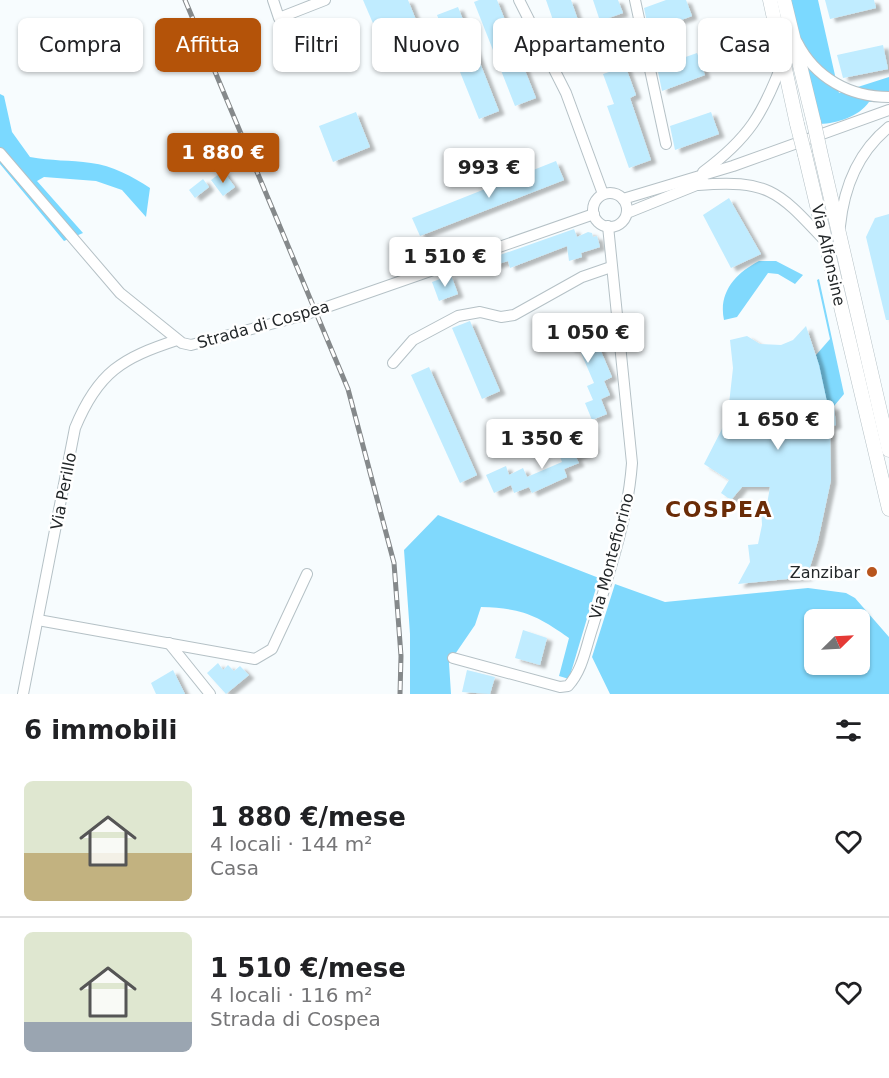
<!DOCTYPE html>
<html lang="it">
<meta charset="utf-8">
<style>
body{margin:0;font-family:"DejaVu Sans",sans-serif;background:#f2f2f2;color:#202124;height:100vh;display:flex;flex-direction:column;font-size:22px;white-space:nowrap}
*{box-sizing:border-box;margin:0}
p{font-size:20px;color:#757577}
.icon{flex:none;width:33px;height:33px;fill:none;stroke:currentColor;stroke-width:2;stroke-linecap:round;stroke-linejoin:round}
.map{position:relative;height:694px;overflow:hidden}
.drawer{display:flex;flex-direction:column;background:#fff;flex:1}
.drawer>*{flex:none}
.banner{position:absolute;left:18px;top:18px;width:854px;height:54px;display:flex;gap:12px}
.needle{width:39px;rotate:66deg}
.controls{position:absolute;left:804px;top:609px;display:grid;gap:12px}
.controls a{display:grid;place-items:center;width:66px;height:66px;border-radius:9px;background:#fff;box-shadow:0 2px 4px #0004;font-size:30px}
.price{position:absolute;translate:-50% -51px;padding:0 14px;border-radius:6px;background:#fff;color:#222;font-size:20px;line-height:39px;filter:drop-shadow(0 2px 3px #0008)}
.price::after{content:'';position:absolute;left:50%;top:36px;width:18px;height:14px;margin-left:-9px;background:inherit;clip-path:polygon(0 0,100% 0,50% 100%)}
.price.current{background:#b45309;color:#fff}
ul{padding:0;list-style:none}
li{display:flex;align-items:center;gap:18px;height:150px;padding:0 24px}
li+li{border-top:2px solid #e0e0e0}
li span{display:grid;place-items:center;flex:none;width:168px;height:120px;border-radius:9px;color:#555}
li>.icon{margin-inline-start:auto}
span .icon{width:72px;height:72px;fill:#fffc;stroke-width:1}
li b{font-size:26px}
h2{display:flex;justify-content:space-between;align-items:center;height:72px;padding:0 24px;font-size:26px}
.tag{padding:0 21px;border-radius:9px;background:#fff;box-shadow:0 2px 4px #0004;font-size:21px;line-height:54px}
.tag.current{background:#b45309;color:#fff}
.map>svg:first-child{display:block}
.green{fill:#80d9fd;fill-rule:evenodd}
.forest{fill:#7bd9ff}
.building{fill:#c0ecff;filter:url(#shadow)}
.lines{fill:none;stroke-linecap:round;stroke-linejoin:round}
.minor-casing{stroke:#b5c1c6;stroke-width:12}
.major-casing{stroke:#b5c1c6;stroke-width:15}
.minor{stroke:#fff;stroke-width:10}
.major{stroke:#fff;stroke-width:14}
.rail-casing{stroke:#85898b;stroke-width:5}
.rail{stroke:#fff;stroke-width:3;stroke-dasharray:9;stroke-linecap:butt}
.major-bridge-casing{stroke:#b5c1c6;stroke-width:15;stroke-linecap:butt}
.major-bridge{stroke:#fff;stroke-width:14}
.poi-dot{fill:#b8551d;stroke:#fff;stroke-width:2}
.labels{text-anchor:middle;stroke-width:5;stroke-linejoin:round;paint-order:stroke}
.street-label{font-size:16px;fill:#232729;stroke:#fff}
.poi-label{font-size:16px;fill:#232729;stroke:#fff;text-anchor:end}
.district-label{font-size:22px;font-weight:bold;letter-spacing:1.5px;fill:#6b2c07;stroke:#fff}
</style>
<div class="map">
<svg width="889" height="694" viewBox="0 0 889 694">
<defs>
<filter id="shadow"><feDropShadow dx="5.5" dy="3.5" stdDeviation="1.5" flood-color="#0004"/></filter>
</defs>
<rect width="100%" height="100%" fill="#f7fcfe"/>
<g class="green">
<path d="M759,261H776L803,275L795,284L778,274L768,273L737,317L724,320C718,292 736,273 759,261Z"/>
<polygon points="819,279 844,394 834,406 828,407 816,355 830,339 817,280"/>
<path d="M438,515L599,578L569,679L559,676L569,638C537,615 521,608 481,607L475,625L449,663L451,694H410V634L404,550Z"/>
<path d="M615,584L665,602L808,588L846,593L855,598L889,637V694H610L592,657ZM814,620H860V664H814Z"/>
</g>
<g class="forest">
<path d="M790,0H818L839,93L889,77V102H869C858,117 838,123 820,124Z"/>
<path d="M0,94L4,96L12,132L30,157C51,161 70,160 91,163C112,165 133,177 150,188L146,217L122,190L96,181L44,177L37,181L83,233L64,241L0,164Z"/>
</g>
<g class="building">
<polygon points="363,0 408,0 416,20 378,35"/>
<polygon points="479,0 497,0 536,98 515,106 474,2"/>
<polygon points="546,0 571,0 587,46 622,32 633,62 625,65 636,95 630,98 651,160 629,168 607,106 614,104 603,74 612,71 605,53 569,66"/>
<polygon points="593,0 618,0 623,13 600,21"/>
<polygon points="666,0 686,0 692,16 649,32 644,8"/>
<polygon points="825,0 874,0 876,8 830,19"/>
<polygon points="458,7 499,111 479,119 437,15"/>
<polygon points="321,19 334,52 300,65 288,31"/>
<polygon points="883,45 888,69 843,78 837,55"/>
<polygon points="697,53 705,75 662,91 657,67"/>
<polygon points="356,112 370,147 333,162 319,126"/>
<polygon points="711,112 719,134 675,150 670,126"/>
<polygon points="556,161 564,180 420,236 412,218"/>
<polygon points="223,171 235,187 223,196 211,180"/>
<polygon points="203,179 209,187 195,198 189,190"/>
<polygon points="729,198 761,254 731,268 703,215"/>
<polygon points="889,214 889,320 886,320 866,237 875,218"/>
<polygon points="574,229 577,237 588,232 592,233 593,237 597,236 600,247 581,253 582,257 569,261 567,246 510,268 508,261 495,265 480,264 480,262"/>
<polygon points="451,275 458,294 439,301 432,282"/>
<polygon points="564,315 571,330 580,327 585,341 595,337 612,377 604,381 610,395 601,399 607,414 592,420 585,403 593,400 587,386 594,383 578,346 570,349 564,334 556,337 549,322"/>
<polygon points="470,321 500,391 482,399 452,328"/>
<polygon points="806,326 819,365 828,407 834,406 836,425 830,427 831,480 818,541 807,577 738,584 750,562 748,545 758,544 762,525 761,505 767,504 770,487 742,487 731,500 721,493 729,480 704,464 724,425 729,404 733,368 730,340 747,336 760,344 781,345 793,340"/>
<polygon points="429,367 477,475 460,483 411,375"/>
<polygon points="586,431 594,449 576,457 579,463 564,469 567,477 532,493 529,487 514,493 511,485 494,493 486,475 506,466 509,475 523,468 527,477 562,462 559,454 572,448 568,439"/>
<polygon points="523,630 547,638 540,665 515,658"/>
<polygon points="218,663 223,670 228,665 234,671 240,666 249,675 226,694 207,673"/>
<polygon points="173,670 185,694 156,694 151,683"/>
<polygon points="467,670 495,677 490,694 462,692"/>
</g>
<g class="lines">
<defs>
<g id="minor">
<polyline points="273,0 279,18 325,0"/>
<polyline points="519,0 566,93 603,194"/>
<polyline points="635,0 666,144"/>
<path d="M797,42C815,78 850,97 889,97"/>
<polyline points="0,153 120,293 182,343 191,345 301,316 594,214"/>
<path d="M703,172C749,138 763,114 783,61"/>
<path d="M698,185C770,179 779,192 826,242"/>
<circle cx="610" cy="210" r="17"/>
<polyline points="623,199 733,166 889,110"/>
<polyline points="627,213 704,182"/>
<path d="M840,226C844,187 858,152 889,127"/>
<polyline points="393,363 413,340 458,316 480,312 501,317 514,315 582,277 611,267"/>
<polyline points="38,620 255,659 272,649 307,574"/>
<polyline points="169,643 210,694"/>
<path d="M453,658L560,687L568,686C583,670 586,646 593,626C609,573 628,519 632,463L608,226"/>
<path d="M23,694L75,428C98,372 122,358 177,340"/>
</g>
<g id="major">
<polyline points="770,0 797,124"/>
<polyline points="784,0 814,123"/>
<polyline points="820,151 889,450"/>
<polyline points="805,155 889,509"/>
</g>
</defs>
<use href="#minor" class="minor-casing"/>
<use href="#major" class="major-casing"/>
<use href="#minor" class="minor"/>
<use href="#major" class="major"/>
<defs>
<polyline id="rail" points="185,0 348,389 394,563 401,656 400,694"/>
</defs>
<use href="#rail" class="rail-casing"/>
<use href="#rail" class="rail"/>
<defs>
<g id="major-bridge">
<polyline points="814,123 820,151"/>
<polyline points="797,124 805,155"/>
</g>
</defs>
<use href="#major-bridge" class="major-bridge-casing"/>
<use href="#major-bridge" class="major-bridge"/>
</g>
<circle class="poi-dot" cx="872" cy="572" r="6"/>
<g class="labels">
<g class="street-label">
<text transform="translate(829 255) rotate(77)" y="6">Via Alfonsine</text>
<text transform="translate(263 324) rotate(-16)" y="6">Strada di Cospea</text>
<text transform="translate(63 491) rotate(-79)" y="6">Via Perillo</text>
<text transform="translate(611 556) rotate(-75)" y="6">Via Montefiorino</text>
</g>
<g class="poi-label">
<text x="860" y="578">Zanzibar</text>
</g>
<g class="district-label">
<text x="719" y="517">COSPEA</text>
</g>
</g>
</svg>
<div class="controls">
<a><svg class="needle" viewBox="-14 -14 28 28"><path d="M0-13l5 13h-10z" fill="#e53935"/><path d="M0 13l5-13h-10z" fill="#757577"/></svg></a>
</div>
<b class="price current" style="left:223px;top:184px">1 880 €</b>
<b class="price" style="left:489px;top:199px">993 €</b>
<b class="price" style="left:445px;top:288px">1 510 €</b>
<b class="price" style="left:588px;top:364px">1 050 €</b>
<b class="price" style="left:778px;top:451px">1 650 €</b>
<b class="price" style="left:542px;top:470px">1 350 €</b>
<div class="banner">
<a class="tag">Compra</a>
<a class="tag current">Affitta</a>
<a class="tag">Filtri</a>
<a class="tag">Nuovo</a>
<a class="tag">Appartamento</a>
<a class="tag">Casa</a>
</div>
</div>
<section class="drawer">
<h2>6 immobili<svg class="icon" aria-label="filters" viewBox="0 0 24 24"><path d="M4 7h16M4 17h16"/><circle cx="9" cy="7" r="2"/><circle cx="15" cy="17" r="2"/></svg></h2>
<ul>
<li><span style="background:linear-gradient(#dfe7d0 60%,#c2b280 0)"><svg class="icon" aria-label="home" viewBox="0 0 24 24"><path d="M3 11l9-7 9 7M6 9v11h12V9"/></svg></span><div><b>1 880 €/mese</b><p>4 locali · 144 m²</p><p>Casa</p></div><svg class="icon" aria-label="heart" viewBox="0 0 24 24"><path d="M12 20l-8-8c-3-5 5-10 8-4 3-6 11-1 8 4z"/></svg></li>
<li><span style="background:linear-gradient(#dfe7d0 75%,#9aa5b1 0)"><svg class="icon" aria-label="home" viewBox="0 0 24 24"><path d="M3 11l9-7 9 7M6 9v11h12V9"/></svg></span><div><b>1 510 €/mese</b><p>4 locali · 116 m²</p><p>Strada di Cospea</p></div><svg class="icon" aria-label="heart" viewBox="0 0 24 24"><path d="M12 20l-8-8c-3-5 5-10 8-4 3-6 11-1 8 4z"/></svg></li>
</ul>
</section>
